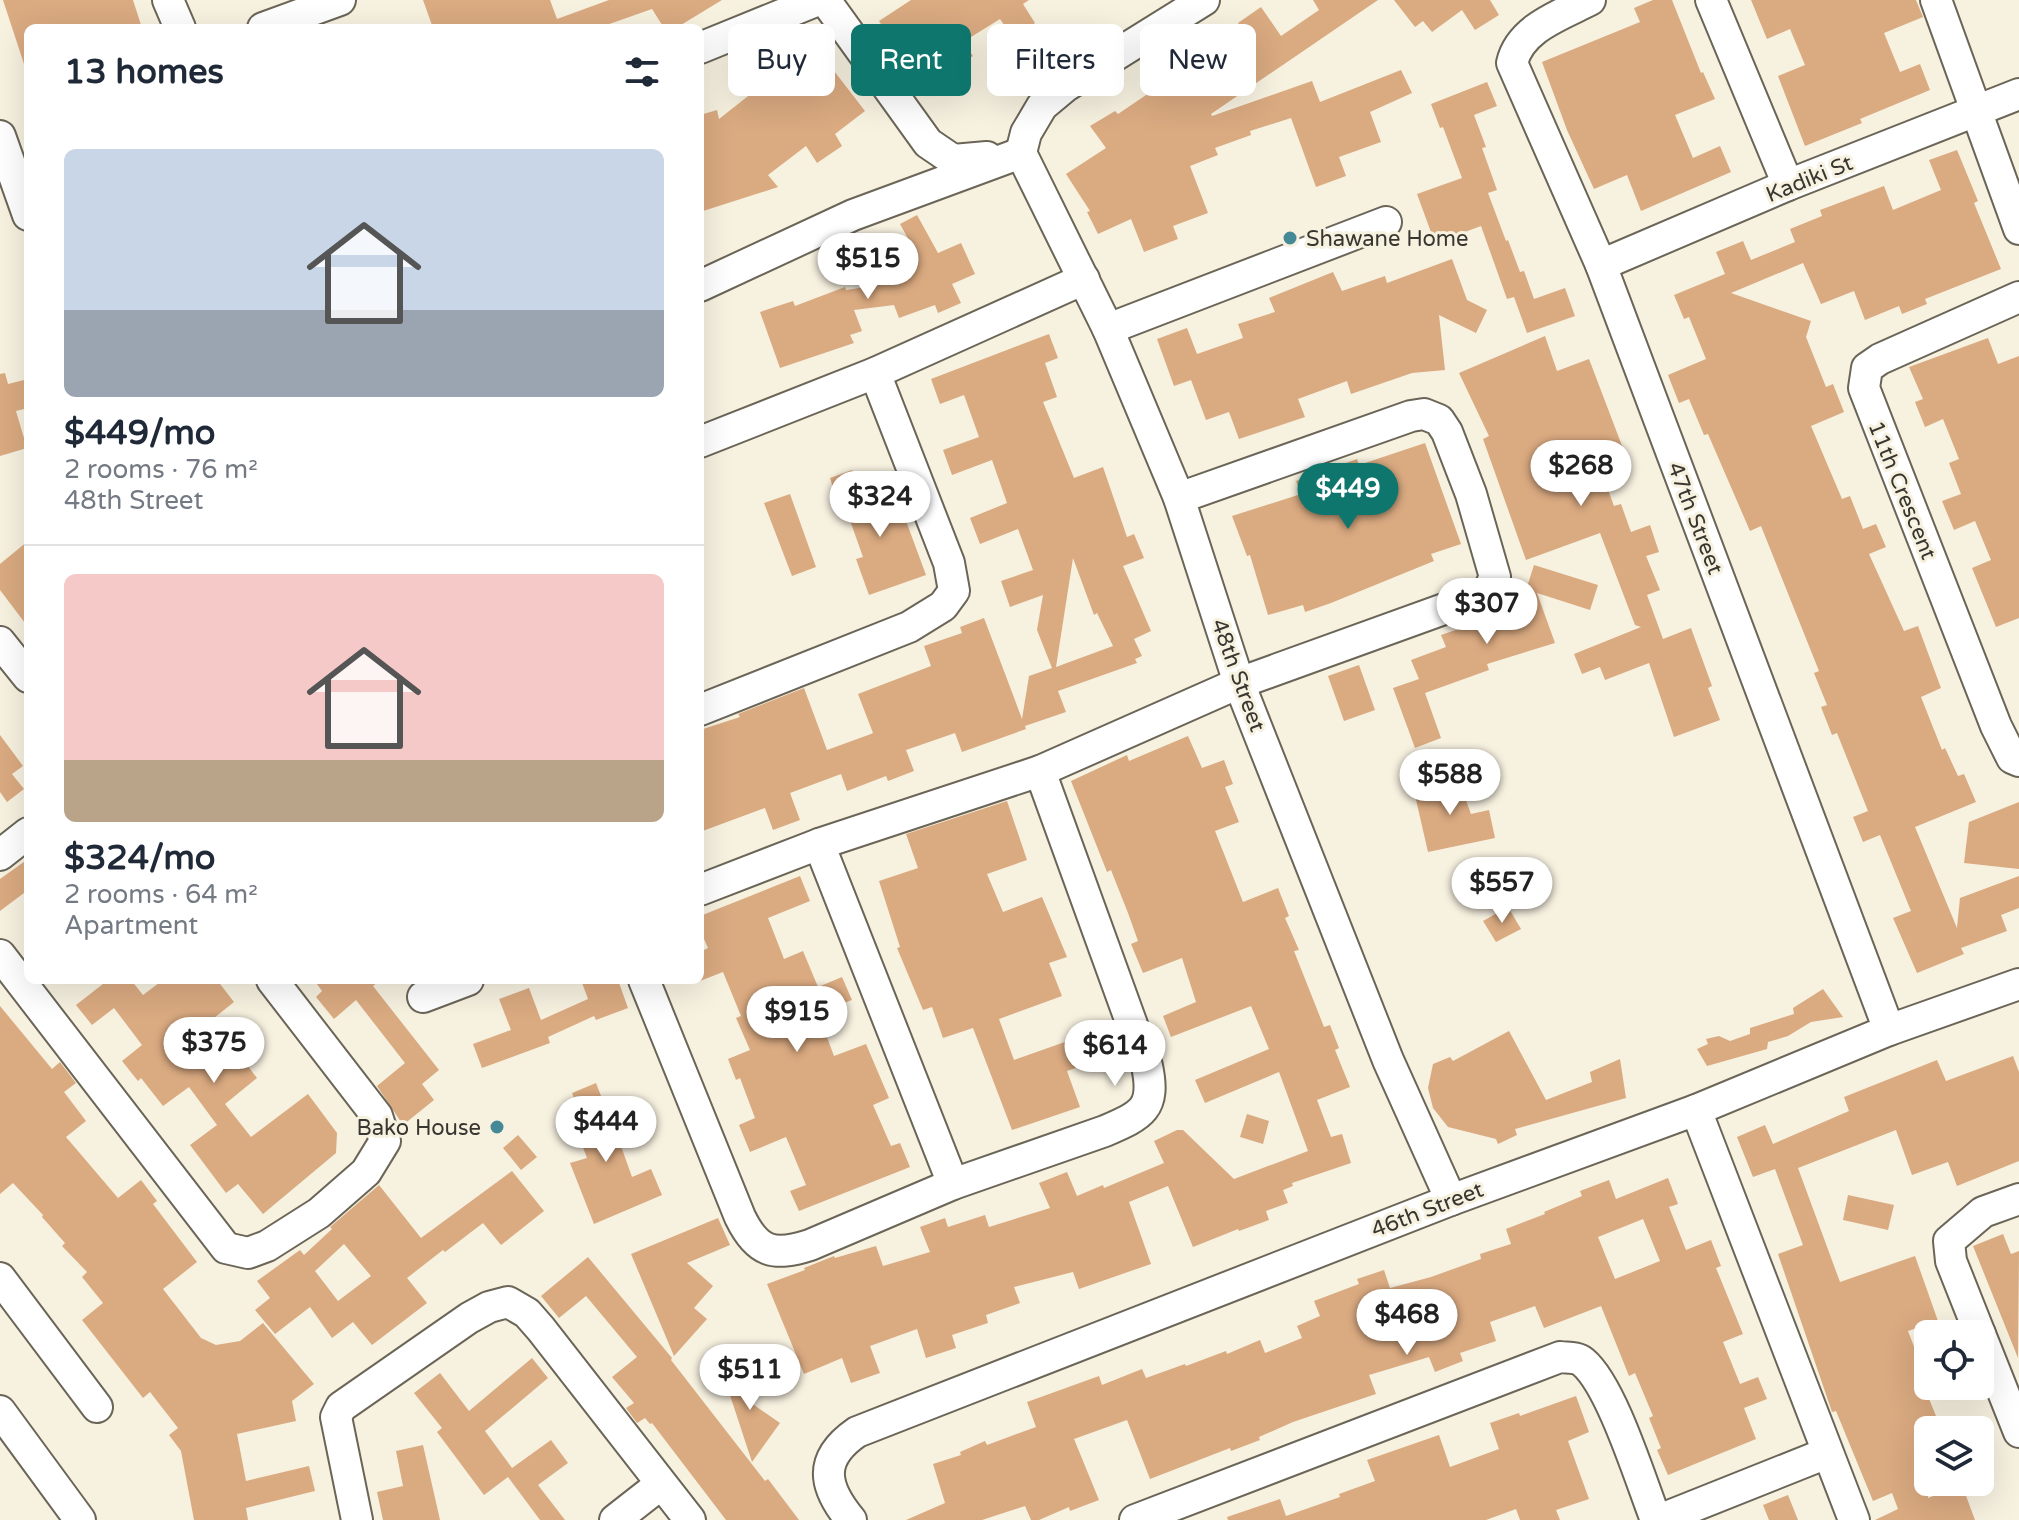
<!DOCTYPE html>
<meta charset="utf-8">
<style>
body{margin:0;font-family:"Varela Round",sans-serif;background:#f2f2f3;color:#1f2937;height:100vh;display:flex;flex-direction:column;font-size:30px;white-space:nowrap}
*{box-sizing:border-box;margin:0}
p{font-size:26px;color:#747a83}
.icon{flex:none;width:44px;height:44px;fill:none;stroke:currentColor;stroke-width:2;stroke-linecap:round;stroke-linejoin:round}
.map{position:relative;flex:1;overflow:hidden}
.panel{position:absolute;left:24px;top:24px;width:680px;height:960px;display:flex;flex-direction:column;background:#fff;border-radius:12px;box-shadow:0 8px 32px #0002}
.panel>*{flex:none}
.top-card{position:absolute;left:728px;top:24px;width:760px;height:72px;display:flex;gap:16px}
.buttons{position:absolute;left:1914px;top:1320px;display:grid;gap:16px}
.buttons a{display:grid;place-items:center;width:80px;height:80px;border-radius:12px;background:#fff;box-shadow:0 8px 32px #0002;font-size:40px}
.price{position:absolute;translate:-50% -68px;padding:0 18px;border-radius:28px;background:#fff;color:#222;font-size:26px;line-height:52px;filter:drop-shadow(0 2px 4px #0008)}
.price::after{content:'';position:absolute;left:50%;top:48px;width:24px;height:18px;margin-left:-12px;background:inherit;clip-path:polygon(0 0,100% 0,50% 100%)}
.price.active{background:#0f766e;color:#fff}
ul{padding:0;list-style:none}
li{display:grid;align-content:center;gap:16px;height:424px;padding:0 40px}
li+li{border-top:2px solid #e0e1e3}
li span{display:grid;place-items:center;height:248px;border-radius:12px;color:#555}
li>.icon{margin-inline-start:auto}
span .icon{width:144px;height:144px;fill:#fffc;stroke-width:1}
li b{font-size:34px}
h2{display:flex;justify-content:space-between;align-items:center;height:96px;padding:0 40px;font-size:34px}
.chip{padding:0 28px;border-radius:12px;background:#fff;box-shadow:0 8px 32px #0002;font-size:28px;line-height:72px}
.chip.active{background:#0f766e;color:#fff}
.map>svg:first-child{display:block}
.building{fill:#daaa81;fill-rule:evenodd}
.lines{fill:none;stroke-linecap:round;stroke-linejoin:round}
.minor-casing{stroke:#6a6557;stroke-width:34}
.minor{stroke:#fff;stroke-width:30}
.poi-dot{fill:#448995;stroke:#f7f1e0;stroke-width:3}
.labels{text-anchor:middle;stroke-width:6;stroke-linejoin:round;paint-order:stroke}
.street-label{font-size:22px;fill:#383630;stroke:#f7f1e0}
.poi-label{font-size:22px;fill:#383630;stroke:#f7f1e0;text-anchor:start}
</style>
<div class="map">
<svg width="2019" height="1520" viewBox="0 0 2019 1520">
<rect width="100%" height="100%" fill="#f7f1e0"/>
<g class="building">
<polygon points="3,0 133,0 142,28 28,28 28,63 24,64"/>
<polygon points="423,0 550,0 557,19 609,0 722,0 676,28 664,28 652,9 598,28 433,28"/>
<polygon points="911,0 1029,0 1023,4 1035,23 1013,38 1000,19 963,42 973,56 949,73 916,25 892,42 879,21"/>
<polygon points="1313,0 1378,0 1211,114 1212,116 1312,81 1320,102 1401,70 1412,93 1370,112 1381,142 1339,157 1346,176 1316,187 1291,118 1250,131 1251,135 1215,148 1218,155 1190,166 1208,213 1173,226 1178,239 1144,252 1131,219 1098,234 1087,212 1090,211 1066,174 1106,148 1090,126 1115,111 1118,114 1155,89 1151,83 1204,49 1212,61 1247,36 1238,23 1261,7 1281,36 1319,10"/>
<polygon points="1394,0 1490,0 1499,15 1475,30 1462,10 1432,32 1423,21 1415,27"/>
<polygon points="1653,0 1672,0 1701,73 1703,72 1715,99 1675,115 1693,158 1720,146 1731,172 1641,211 1627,175 1594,189 1567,130 1542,62 1640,22 1634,8"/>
<polygon points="1751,0 1916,0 1923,17 1884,33 1900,72 1920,64 1930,90 1860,119 1862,123 1805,146 1778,76 1805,65 1790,29 1767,39"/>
<polygon points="808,24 835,63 831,67 865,111 835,134 842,146 817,163 806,146 768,175 778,187 700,212 700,115 717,110 719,119 766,82 752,61"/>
<polygon points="1487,82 1497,106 1474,115 1486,147 1482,148 1497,190 1488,193 1506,241 1508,240 1520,272 1524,271 1534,299 1565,288 1575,316 1527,333 1514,297 1507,299 1481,226 1435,243 1417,194 1462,178 1443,127 1440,128 1431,104"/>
<polygon points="1957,150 1978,201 1974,203 2001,269 1925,299 1927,304 1902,314 1899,306 1865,320 1854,291 1821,304 1803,263 1731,293 1811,321 1806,337 1826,387 1833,384 1844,412 1811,426 1842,499 1850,496 1863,529 1876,524 1886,547 1869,554 1904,631 1918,626 1941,688 1921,697 1942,750 1945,748 1958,776 1964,774 1976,802 1915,827 1957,928 1960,898 2019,876 2019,908 2001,915 2007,931 1961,948 1964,954 1917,973 1893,918 1911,911 1880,835 1863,842 1853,817 1868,811 1837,733 1832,735 1821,707 1827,705 1814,673 1819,671 1761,526 1750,531 1708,434 1704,435 1689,399 1679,403 1668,375 1706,359 1689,317 1684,319 1674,295 1725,274 1716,252 1743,241 1751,260 1795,242 1790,229 1822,216 1820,210 1884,186 1893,210 1941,190 1929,160"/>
<polygon points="917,215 938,253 961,243 975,274 952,284 961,303 938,313 935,305 899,318 894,305 854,310 862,331 850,335 854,343 780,368 760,312 793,301 795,306 845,287 846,290 886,284 882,274 915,262 912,254 916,253 900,224"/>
<polygon points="1452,259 1467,300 1487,310 1476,333 1439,315 1445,370 1412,373 1351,394 1347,381 1298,399 1305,417 1239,439 1229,412 1206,420 1191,380 1174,386 1157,339 1187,328 1197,354 1243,338 1238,324 1275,312 1269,298 1333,272 1342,291 1385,276 1387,283"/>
<path d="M1049,334L1058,358L1045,363L1057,397L1043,402L1074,478L1103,467L1127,537L1134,534L1144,558L1123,566L1151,631L1134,639L1142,656L1135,659L1137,663L1058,691L1066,712L1025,726L1026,729L962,752L955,733L906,750L914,771L888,781L886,776L847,791L841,774L790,793L800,820L773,830L765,808L700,832V730L740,717L738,714L804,688L827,750L871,734L873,733L858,694L931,666L924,646L962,633L960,627L984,618L1022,719L1029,676L1052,668L1037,630L1043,595L1010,607L1001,581L1033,570L1018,529L980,544L970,518L1007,503L992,460L952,475L943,450L979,437L964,395L940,404L931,379ZM1073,558L1094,615L1097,613L1113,646L1056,667Z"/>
<polygon points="1545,336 1557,371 1589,359 1624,451 1597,460 1614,506 1621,504 1631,532 1650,525 1659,552 1646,556 1660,590 1647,595 1663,639 1691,628 1712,686 1708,688 1720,720 1674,737 1649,663 1605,680 1600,667 1582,674 1574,654 1641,627 1635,625 1600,533 1526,560 1483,439 1489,436 1459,373"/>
<polygon points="1988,338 1998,364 2019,356 2019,618 1996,627 1972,568 1991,560 1975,521 1954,530 1942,501 1961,494 1949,463 1959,459 1943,419 1925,427 1915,402 1923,399 1909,367"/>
<polygon points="5,373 8,384 28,379 28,408 16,411 27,448 0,456 0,374"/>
<polygon points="1425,443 1461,544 1431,554 1434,561 1331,603 1305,612 1303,605 1268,615 1250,555 1247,556 1232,516 1301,494 1296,481 1357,459 1359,465"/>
<polygon points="852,470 868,513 899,502 926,575 869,595 856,559 863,557 841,495 836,497 830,478"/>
<polygon points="790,494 816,567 792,576 764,503"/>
<polygon points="28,541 28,627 0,590 0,564"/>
<polygon points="1534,565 1598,585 1590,610 1537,593 1555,643 1487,664 1489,670 1425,693 1441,738 1415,748 1393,688 1419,679 1411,660 1446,647 1441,635 1479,622 1477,616 1533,592 1526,590"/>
<polygon points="1359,665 1375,710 1344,721 1328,676"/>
<polygon points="0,735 23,766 12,774 24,789 7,802 0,792"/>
<polygon points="1188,736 1202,768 1224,760 1233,784 1225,787 1239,822 1215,831 1243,902 1278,888 1289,916 1285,918 1299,950 1294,951 1324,1027 1330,1025 1339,1048 1335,1050 1350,1087 1317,1100 1331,1137 1342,1134 1351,1163 1292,1183 1293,1186 1283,1190 1288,1203 1266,1211 1269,1220 1239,1231 1238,1229 1193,1247 1168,1186 1129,1202 1151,1264 1079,1289 1073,1272 1014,1287 1020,1303 986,1315 988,1323 952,1335 956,1348 926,1358 917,1329 870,1346 880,1373 851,1383 842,1358 804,1374 767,1284 805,1270 804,1268 834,1256 835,1258 876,1246 883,1266 930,1252 920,1227 945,1218 948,1227 985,1215 989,1227 1050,1208 1039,1183 1067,1172 1077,1196 1103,1185 1104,1188 1164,1163 1154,1141 1177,1130 1183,1130 1234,1179 1308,1151 1279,1072 1205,1103 1195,1080 1269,1049 1251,1006 1171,1037 1163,1016 1196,1002 1182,958 1143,973 1131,944 1138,941 1128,913 1111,870 1107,872 1071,781 1127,755 1129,761"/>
<polygon points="1457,776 1471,814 1489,810 1495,838 1428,852 1414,791"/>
<polygon points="1007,801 1027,860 987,874 1003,912 1042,897 1067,957 1049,963 1062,996 999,1019 1014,1060 1096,1031 1105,1058 1067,1071 1080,1107 1012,1130 973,1028 943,1038 932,1007 923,1010 897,948 900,947 879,881 918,868 906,834"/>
<polygon points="2019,802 2019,869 1964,863 1969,822"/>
<polygon points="28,859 28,890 0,911 0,879"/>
<polygon points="800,876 810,901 768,918 784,959 803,951 818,987 842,977 852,1000 818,1013 834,1056 866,1044 889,1098 873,1105 891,1146 900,1143 910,1167 799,1211 790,1191 806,1185 786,1137 750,1152 739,1125 755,1118 740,1078 736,1080 728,1059 750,1050 736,1018 741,1016 723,972 700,981 700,952 708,948 700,930 700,916"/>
<polygon points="1508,907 1521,929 1496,942 1483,921"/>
<polygon points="108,980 131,980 143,995 163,980 217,980 234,1002 214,1018 229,1038 227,1039 257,1078 225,1104 251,1137 308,1094 337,1133 336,1153 263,1214 238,1184 226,1193 190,1145 217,1125 189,1087 163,1106 141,1078 138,1081 122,1061 142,1045 114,1008 92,1025 76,1005"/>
<polygon points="314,980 380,980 373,986 439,1070 422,1084 434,1100 403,1125 377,1086 405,1063 356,1000 334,1019 316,997 322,991"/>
<polygon points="581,980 618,980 628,1008 596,1020 594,1016 548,1037 550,1043 482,1068 473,1044 511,1030 499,999 529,988 541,1020 588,999"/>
<polygon points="1823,989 1843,1017 1811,1022 1788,1036 1768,1042 1767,1049 1707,1066 1697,1049 1708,1044 1706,1039 1719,1036 1730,1041 1750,1034 1750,1028 1794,1014 1793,1008"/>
<polygon points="0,1006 52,1069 60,1062 76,1083 64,1092 86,1121 66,1137 118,1198 141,1180 157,1201 153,1204 197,1262 163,1289 201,1338 216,1345 240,1341 263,1323 314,1384 292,1401 296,1421 237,1434 246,1481 309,1466 315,1491 246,1508 248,1520 194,1520 181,1451 169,1435 178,1428 150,1392 143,1398 82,1320 103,1303 82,1277 87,1272 62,1246 65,1243 42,1217 43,1215 13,1183 0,1194"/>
<polygon points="1509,1031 1546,1100 1592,1082 1590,1072 1620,1059 1626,1098 1515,1129 1517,1135 1498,1144 1496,1139 1448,1127 1433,1108 1428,1088 1433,1064 1450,1057 1453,1061"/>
<polygon points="2013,1056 2019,1072 2019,1161 1957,1186 1948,1162 1912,1175 1896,1130 1798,1168 1840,1282 1915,1256 1938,1321 1908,1331 1920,1362 1915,1364 1938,1421 1928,1424 1928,1498 1962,1485 1975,1520 1875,1520 1898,1509 1892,1493 1873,1501 1836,1411 1832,1412 1778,1254 1803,1245 1775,1169 1753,1177 1737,1137 1765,1125 1773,1144 1849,1111 1844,1097 1937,1060 1946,1081"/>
<polygon points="596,1083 603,1101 600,1103 617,1147 621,1146 632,1177 651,1169 662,1195 594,1224 570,1163 587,1158 575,1126 584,1122 572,1093"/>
<polygon points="1247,1114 1269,1121 1263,1144 1240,1137"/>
<polygon points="518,1135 537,1157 521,1170 503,1148"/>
<path d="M512,1171L544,1211L501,1245L483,1223L445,1252L443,1250L407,1278L427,1303L372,1345L353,1322L332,1338L310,1307L275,1334L255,1310L270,1298L257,1281L300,1250L304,1255L332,1229L330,1227L379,1185L421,1238ZM344,1244L371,1276L338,1301L315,1271Z"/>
<path d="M1668,1178L1678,1204L1669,1207L1686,1250L1711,1240L1721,1266L1716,1268L1743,1334L1723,1342L1740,1384L1758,1377L1767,1399L1744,1408L1756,1439L1668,1475L1657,1450L1661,1448L1649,1418L1653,1416L1635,1373L1629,1376L1601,1306L1544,1328L1535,1306L1490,1322L1496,1341L1460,1353L1463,1361L1435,1372L1429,1357L1369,1375L1376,1394L1293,1422L1259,1437L1260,1440L1231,1451L1230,1448L1150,1479L1127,1420L1074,1439L1099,1500L1070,1511L1069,1507L1039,1520H1031L1025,1506L982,1520H906L945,1503L933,1464L961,1455L960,1452L985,1441L987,1445L1036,1427L1027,1402L1099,1376L1102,1385L1142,1369L1146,1378L1185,1364L1186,1366L1226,1351L1227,1354L1260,1340L1265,1353L1302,1338L1297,1326L1320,1316L1314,1301L1359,1284L1357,1279L1384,1270L1390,1288L1431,1277L1481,1259L1480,1254L1511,1244L1506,1229L1545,1214L1544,1212L1582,1196L1580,1191L1609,1180L1616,1199ZM1643,1219L1660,1261L1615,1279L1598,1237Z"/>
<polygon points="1848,1195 1894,1205 1888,1230 1843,1220"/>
<polygon points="718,1218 730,1245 687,1263 713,1286 694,1308 707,1319 674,1356 631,1254"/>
<polygon points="2003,1234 2011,1254 2019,1251 2018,1358 1973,1246"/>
<polygon points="588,1257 672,1358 671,1360 765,1481 768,1479 799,1520 726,1520 652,1423 650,1424 645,1418 637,1423 626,1408 634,1403 612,1377 637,1357 586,1296 559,1318 541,1296"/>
<polygon points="532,1358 548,1378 485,1431 512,1468 551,1440 568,1463 538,1485 565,1520 540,1520 508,1477 484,1495 437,1432 442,1428 414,1393 440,1373 469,1411"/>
<polygon points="751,1368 758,1390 741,1396 780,1423 752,1462 724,1377"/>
<polygon points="1576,1396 1589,1432 1568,1441 1589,1499 1556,1510 1560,1520 1520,1520 1516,1509 1486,1520 1228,1520 1227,1517 1280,1499 1286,1516 1340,1497 1339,1494 1375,1481 1367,1460 1439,1435 1450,1467 1499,1449 1490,1423 1519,1413 1520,1416"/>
<polygon points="423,1445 440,1520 383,1520 377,1492 403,1486 396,1451"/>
<polygon points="1788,1495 1798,1520 1769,1520 1763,1505"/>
</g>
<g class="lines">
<defs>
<g id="minor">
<polyline points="168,0 180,28"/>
<polyline points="825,0 928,143 953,160 987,157"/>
<path d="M1590,0C1561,15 1520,28 1512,63L1601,265L1889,1030"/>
<polyline points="1711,0 1788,185"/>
<polyline points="1936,0 2019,229"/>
<polyline points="263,28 340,0"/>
<polyline points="700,48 818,0"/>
<polyline points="0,136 28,215"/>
<polyline points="1021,153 1108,329 1179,498 1239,683 1388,1060 1451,1200"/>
<polyline points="1021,153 1026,133 1042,106 1066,86 1204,0"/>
<polyline points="1601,265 1788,185 2019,94"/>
<polyline points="700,286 853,215 1021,153"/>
<polyline points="2019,297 1880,359 1867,368 1864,388 1996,726 2012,758 2019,761"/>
<polyline points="1108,329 1386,222"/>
<polyline points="700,442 875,373 1084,279"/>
<polyline points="0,642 28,677"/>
<polyline points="700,710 909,627 943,606 954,591 949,563 875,373"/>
<polyline points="819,844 953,1184"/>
<polyline points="0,855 28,833"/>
<polyline points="700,890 819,844 1040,771 1239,683 1480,596 1489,589 1495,577 1471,494 1447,432 1439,420 1424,414 1411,416 1179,498"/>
<polyline points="0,955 226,1248 248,1253 267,1246 319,1213 366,1172 385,1141 377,1116 272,980"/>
<path d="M644,980L740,1217C757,1252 773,1257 810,1245L953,1184L1105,1131C1142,1115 1156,1109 1147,1066L1040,771"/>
<polyline points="423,997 468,980"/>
<polyline points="1696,1110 1854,1520"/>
<polyline points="0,1278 97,1407"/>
<polyline points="1980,1334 1951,1261 1949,1241 1983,1212 2019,1199"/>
<polyline points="1980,1334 2019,1432"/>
<polyline points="0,1411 80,1520"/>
<polyline points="357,1520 336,1417 341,1407 469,1318 489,1307 508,1302 527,1313 541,1329 690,1520"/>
<polyline points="615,1520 661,1484"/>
<path d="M851,1520C823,1486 818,1459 857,1432L1451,1200L1696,1110L1889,1030L2019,984"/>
<path d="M1135,1520L1560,1357C1568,1358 1577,1357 1583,1362C1612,1386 1641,1482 1656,1520"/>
<polyline points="1659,1520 1827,1453"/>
</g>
</defs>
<use href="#minor" class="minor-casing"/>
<use href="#minor" class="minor"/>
</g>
<g class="poi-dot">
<circle cx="1290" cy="238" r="8"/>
<circle cx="497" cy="1127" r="8"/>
</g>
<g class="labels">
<g class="street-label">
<text transform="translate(1809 178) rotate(-22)" y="8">Kadiki St</text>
<text transform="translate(1903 490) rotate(68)" y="8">11th Crescent</text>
<text transform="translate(1696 518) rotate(69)" y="8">47th Street</text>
<text transform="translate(1239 675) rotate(70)" y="8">48th Street</text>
<text transform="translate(1427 1209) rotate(-21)" y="8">46th Street</text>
</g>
<g class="poi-label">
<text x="1306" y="246">Shawane Home</text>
<text x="481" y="1135" text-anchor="end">Bako House</text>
</g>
</g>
</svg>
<div class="buttons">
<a><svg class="icon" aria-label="locate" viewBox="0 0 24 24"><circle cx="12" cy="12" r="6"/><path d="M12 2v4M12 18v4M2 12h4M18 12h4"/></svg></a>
<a><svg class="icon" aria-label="layers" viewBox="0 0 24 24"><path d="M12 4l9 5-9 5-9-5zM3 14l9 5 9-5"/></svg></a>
</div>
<b class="price" style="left:868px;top:301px">$515</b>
<b class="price" style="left:1581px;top:508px">$268</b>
<b class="price active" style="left:1348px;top:531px">$449</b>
<b class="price" style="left:880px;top:539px">$324</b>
<b class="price" style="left:1487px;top:646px">$307</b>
<b class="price" style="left:1450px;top:817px">$588</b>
<b class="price" style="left:1502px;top:925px">$557</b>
<b class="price" style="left:797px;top:1054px">$915</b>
<b class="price" style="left:214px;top:1085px">$375</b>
<b class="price" style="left:1115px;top:1088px">$614</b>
<b class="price" style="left:606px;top:1164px">$444</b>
<b class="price" style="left:1407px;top:1357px">$468</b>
<b class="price" style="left:750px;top:1412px">$511</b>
<div class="top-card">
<a class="chip">Buy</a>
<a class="chip active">Rent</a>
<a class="chip">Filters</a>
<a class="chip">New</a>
</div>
<section class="panel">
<h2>13 homes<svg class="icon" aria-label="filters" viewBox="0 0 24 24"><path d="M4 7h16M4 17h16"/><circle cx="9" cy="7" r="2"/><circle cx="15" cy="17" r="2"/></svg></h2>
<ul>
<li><span style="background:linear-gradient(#c9d6e8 65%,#9aa5b1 0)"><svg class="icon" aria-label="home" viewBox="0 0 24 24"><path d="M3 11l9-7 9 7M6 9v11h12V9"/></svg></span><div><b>$449/mo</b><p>2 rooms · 76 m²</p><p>48th Street</p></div></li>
<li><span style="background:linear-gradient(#f6c9c9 75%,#b9a48a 0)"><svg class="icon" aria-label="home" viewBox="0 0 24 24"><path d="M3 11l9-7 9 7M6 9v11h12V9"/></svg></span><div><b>$324/mo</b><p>2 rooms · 64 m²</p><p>Apartment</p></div></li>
</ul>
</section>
</div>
